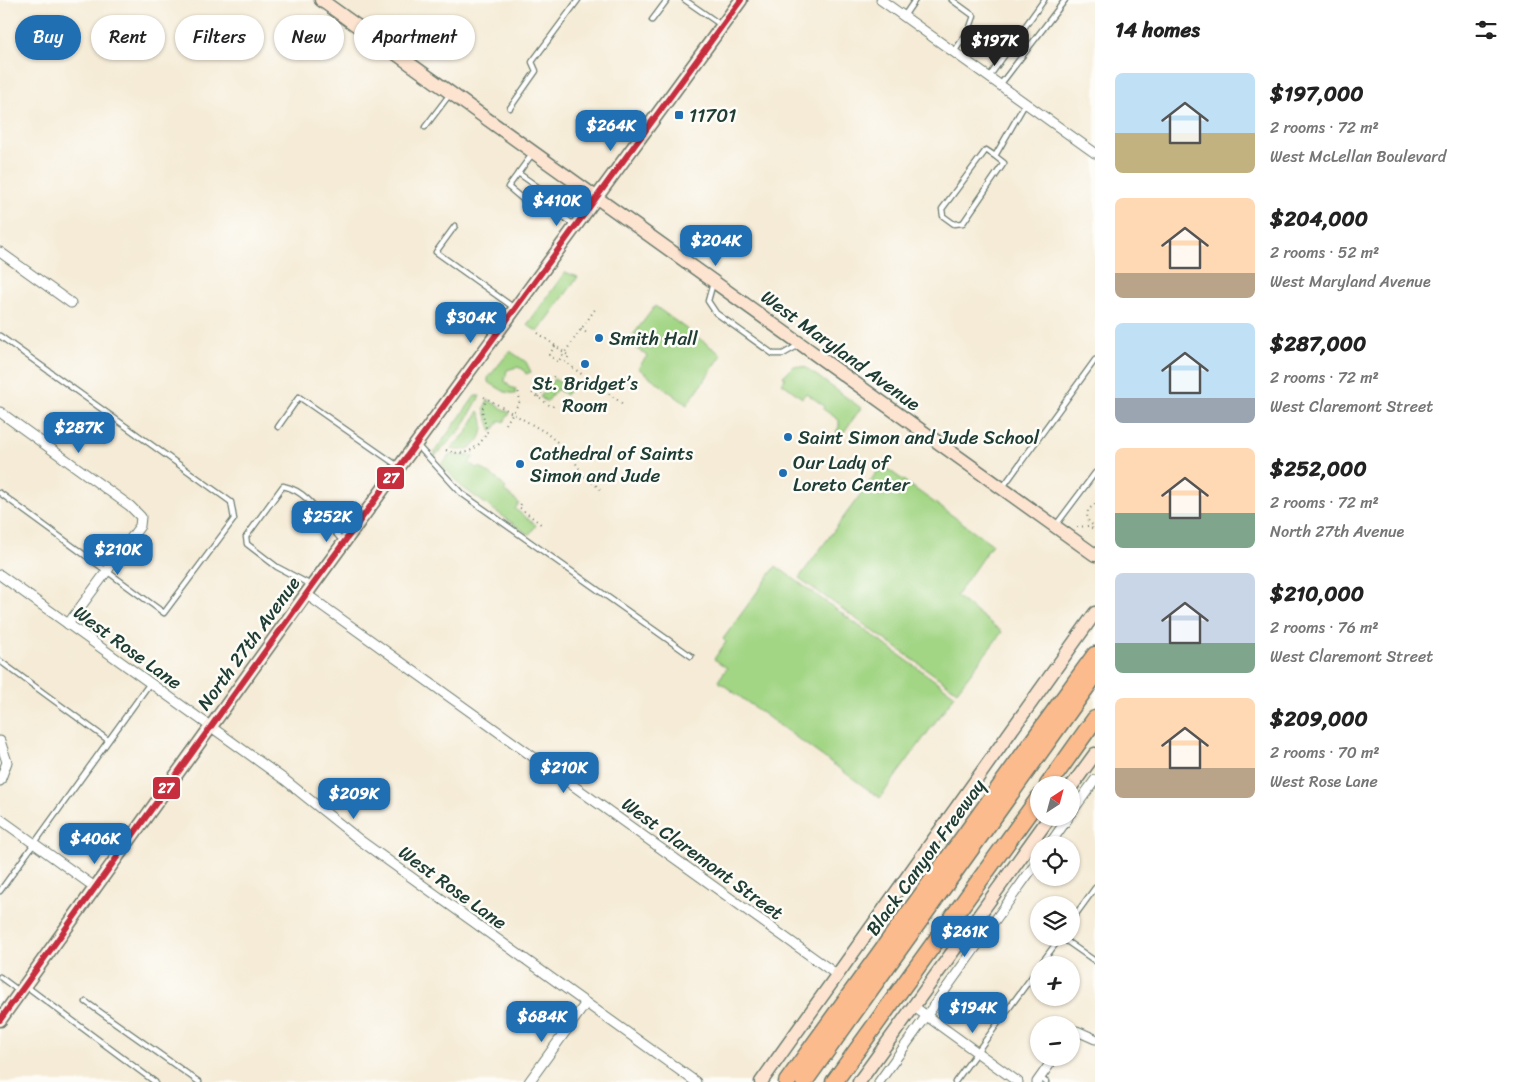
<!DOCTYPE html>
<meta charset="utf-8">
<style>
body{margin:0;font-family:Sriracha,sans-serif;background:#f6f6f6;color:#222;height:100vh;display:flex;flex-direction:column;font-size:19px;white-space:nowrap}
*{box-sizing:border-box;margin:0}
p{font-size:16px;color:#767676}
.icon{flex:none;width:28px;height:28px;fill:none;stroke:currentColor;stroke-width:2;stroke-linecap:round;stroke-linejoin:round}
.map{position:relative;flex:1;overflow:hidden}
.panel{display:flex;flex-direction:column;background:#fff;width:425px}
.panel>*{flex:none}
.banner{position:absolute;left:15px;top:15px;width:475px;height:45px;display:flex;gap:10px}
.needle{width:32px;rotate:36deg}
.tools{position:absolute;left:1030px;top:776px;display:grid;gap:10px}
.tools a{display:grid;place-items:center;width:50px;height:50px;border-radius:50%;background:#fff;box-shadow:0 1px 4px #0004;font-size:25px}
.price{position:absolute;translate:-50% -42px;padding:0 11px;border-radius:10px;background:#1f6fb2;color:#fff;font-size:16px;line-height:32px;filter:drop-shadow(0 1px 2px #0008)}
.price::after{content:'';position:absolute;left:50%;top:30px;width:15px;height:11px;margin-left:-8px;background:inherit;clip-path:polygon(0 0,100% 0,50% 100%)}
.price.active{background:#222;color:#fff}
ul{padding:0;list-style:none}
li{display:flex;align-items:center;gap:15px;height:125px;padding:0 20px}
li span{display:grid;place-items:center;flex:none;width:140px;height:100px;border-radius:8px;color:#555}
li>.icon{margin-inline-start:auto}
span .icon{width:60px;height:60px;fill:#fffc;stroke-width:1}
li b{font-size:21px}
h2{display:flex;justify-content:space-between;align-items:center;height:60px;padding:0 20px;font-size:21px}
.pill{padding:0 18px;border-radius:22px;background:#fff;box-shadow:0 1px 4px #0004;font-size:18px;line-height:45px}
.pill.active{background:#1f6fb2;color:#fff}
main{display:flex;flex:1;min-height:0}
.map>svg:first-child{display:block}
.green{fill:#a2d584;stroke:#60895c}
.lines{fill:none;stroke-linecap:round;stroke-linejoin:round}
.lane-casing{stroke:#6a7a6d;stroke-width:7}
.street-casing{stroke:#6a7a6d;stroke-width:11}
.secondary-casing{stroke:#6a7a6d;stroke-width:15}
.highway-casing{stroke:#6a7a6d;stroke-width:19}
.path{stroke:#6a7a6d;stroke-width:2;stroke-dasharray:1 4;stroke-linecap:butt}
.lane{stroke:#fff;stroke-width:4.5}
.street{stroke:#fff;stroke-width:9}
.secondary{stroke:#fde4d1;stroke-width:12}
.highway{stroke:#fbbb8d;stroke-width:16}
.bus-1-casing{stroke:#fdfcf7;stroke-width:10}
.bus-1{stroke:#c62d3d;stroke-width:6}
.poi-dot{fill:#1f6fb2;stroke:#fdfcf7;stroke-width:2}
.labels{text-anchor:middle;stroke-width:5;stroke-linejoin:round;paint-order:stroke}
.poi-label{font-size:19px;fill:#1f3d34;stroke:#fdfcf7;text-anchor:start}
.street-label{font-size:19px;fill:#1f3d34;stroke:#fdfcf7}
.line-badge{stroke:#fdfcf7;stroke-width:2}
.badge-label{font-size:14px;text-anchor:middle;font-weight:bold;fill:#fff}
</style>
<main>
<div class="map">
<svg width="1095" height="1082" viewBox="0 0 1095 1082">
<rect width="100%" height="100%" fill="#fdfcf7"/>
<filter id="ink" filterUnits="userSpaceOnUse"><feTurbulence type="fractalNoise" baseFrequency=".02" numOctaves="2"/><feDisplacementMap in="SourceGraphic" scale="10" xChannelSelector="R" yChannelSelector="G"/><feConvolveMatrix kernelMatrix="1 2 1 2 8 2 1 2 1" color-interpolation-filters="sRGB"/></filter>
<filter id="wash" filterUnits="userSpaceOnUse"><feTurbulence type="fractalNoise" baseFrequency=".0096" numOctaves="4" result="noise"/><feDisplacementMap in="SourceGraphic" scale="20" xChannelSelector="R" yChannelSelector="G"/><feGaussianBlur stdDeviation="1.12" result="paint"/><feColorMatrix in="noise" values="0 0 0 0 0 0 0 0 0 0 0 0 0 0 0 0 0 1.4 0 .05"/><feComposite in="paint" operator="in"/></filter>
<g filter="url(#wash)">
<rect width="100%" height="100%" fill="#f5ebd6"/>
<g class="green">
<polygon points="565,272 578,277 538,332 527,325"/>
<polygon points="655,306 722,355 687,405 638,368 647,356 634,347 639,340 633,335"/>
<polygon points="510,351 526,362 531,372 526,374 523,369 517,367 507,370 505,381 510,387 516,389 515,394 505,392 488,382 488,378"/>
<polygon points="794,366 805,367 861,408 841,436 836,432 839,427 839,420 823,409 824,406 806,393 802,398 782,383 785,379 783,376"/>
<polygon points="554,379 571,389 566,395 557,389 547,402 540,397"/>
<polygon points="475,396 480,396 462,428 435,456 435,451"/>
<polygon points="488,400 510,413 504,422 500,420 492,432 484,409"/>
<path d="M479,411C491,432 475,456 451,449L467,432Z"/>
<polygon points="450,455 474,456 469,463 478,469 480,467 497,479 506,488 504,491 519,503 515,509 536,525 529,535 462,487 441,464"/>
<polygon points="882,465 992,544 956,596 1002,632 957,691 799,578"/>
<polygon points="776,566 955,695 880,798 718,681 727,668 714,659 726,642 723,639"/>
</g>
</g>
<g filter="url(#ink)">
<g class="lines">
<defs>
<g id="lane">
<polyline points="685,0 721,25"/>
<polyline points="952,0 974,16 969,30 954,52"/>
<polyline points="904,16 915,0"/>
<polyline points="652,20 667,0"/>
<polyline points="989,77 1044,0"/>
<polyline points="1000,85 1065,0"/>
<polyline points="510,108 536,71 532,62 578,0"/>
<polyline points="425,127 450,94"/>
<path d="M533,153L508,187C520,196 541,219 555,211"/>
<polyline points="995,156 986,150 942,209 943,216 954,224 963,223 1004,163 995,156 1025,104"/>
<polyline points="518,173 555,199 557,203 555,211"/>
<polyline points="555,211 574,225"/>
<polyline points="455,226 436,252 513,307"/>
<polyline points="713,283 708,301 716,313 773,354 783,354 799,345"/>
<polyline points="0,336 231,502 234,519 164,613 0,493"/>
<polyline points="278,427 299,397 398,466"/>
<polyline points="417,445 461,493 691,656"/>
<polyline points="1003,487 1095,360"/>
<polyline points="1056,525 1095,473"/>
<path d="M311,585L277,567L247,544L246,537L283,486C312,492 324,523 343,541"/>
<polyline points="0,661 108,740"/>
<polyline points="0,891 150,683"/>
<polyline points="1071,921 1095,888"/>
<polyline points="1062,938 1095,961"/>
<polyline points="1040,965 1060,938"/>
<polyline points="0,977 19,991"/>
<polyline points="26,986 155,1082"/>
<polyline points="86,1002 199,1082"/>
<polyline points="1040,1078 1046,1082"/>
<polyline points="955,1082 1039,967"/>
</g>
<g id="street">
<polyline points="881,0 1095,153"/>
<polyline points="0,252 71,303"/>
<polyline points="0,412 130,506 141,517 140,526 68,624"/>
<polyline points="0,575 285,780 361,841 696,1082"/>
<polyline points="306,594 836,974"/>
<polyline points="0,741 7,762 0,781"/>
<polyline points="1071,813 1095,780"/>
<polyline points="0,819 96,888"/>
<polyline points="1049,845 1068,818"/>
<polyline points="913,1006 1018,1082"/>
<polyline points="1071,1036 1077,1031 1095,1039"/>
<polyline points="529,1082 586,1003"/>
<polyline points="879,1082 1039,859"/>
<polyline points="1037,1082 1054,1058"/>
</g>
<g id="secondary">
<polyline points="321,0 1095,555"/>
<polyline points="1071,787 1095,754"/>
<polyline points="0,1020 312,586 741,0"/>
<polyline points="761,1082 1095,613"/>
<polyline points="859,1082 1049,818"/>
</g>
<g id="highway">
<polyline points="1048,785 1095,719"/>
<polyline points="787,1082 1095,655"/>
<polyline points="804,1082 1095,675"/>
<polyline points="834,1082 1039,798"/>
</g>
</defs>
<use href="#lane" class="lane-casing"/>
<use href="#street" class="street-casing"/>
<use href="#secondary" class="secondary-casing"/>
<use href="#highway" class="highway-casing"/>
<g class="path">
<polyline points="581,329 588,334"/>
<polyline points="538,333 569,356 565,362 623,404"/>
<polyline points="555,346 549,355 558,362 596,308"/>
<polyline points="532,393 552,407 554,405"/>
<polyline points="484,397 545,432 568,451 584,476 603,491"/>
<polyline points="538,397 554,376"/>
<polyline points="506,424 520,401 518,390"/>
<path d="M446,450C465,458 479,449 487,432L482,410L487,399"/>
<polyline points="521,504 519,507 542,525"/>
<polyline points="1095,504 1088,510 1087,519 1095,528"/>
<polyline points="1077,527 1088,526 1095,530"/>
</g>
<use href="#lane" class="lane"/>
<use href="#street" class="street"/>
<use href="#secondary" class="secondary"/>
<use href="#highway" class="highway"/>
<defs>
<polyline id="bus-1" points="0,1020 312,586 741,0"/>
</defs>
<use href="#bus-1" class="bus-1-casing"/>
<use href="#bus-1" class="bus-1"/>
</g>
</g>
<g class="poi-dot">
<rect x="674" y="110" width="10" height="10" rx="2.5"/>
<circle cx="599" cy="338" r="5"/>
<circle cx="585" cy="364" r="5"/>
<circle cx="788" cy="437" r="5"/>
<circle cx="520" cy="464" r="5"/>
<circle cx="783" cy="473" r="5"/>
</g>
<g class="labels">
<g class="poi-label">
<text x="689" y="122">11701</text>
<text x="609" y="345">Smith Hall</text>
<text x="585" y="390" text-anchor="middle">St. Bridget’s<tspan x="585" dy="22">Room</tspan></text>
<text x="798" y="444">Saint Simon and Jude School</text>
<text x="530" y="460">Cathedral of Saints<tspan x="530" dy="22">Simon and Jude</tspan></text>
<text x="793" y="469">Our Lady of<tspan x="793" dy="22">Loreto Center</tspan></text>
</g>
<g class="street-label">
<text transform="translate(841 350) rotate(36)" y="7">West Maryland Avenue</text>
<text transform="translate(248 643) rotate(-54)" y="7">North 27th Avenue</text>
<text transform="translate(128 647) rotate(36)" y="7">West Rose Lane</text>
<text transform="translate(925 857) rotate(-54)" y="7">Black Canyon Freeway</text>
<text transform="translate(703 858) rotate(36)" y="7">West Claremont Street</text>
<text transform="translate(453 887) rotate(36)" y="7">West Rose Lane</text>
</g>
</g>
<g class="line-badge">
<rect x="376" y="466" width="29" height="24" rx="5" fill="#c62d3d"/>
<rect x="152" y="776" width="29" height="24" rx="5" fill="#c62d3d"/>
</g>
<g class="badge-label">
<text x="391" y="483">27</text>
<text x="166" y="793">27</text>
</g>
</svg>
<div class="tools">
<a><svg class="needle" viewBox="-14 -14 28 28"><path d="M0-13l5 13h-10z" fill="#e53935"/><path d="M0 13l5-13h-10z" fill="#767676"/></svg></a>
<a><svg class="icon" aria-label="locate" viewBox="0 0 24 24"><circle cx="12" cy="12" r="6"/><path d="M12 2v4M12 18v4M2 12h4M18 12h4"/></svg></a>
<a><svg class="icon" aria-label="layers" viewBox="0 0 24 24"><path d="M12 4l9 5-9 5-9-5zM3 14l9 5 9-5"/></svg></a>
<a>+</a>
<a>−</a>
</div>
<b class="price active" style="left:995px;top:67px">$197K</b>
<b class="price" style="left:611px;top:152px">$264K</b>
<b class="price" style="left:557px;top:227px">$410K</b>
<b class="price" style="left:716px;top:267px">$204K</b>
<b class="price" style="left:471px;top:344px">$304K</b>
<b class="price" style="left:79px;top:454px">$287K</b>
<b class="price" style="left:327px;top:543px">$252K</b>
<b class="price" style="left:118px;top:576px">$210K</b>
<b class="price" style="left:564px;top:794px">$210K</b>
<b class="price" style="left:354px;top:820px">$209K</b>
<b class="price" style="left:95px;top:865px">$406K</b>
<b class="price" style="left:965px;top:958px">$261K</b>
<b class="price" style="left:973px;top:1034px">$194K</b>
<b class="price" style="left:542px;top:1043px">$684K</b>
<div class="banner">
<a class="pill active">Buy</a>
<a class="pill">Rent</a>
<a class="pill">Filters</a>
<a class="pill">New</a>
<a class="pill">Apartment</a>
</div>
</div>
<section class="panel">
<h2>14 homes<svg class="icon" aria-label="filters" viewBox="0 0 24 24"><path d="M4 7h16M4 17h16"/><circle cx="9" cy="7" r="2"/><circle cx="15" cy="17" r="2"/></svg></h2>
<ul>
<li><span style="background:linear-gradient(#bfe0f5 60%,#c2b280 0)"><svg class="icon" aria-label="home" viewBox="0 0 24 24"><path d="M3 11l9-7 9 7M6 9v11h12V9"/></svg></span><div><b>$197,000</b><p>2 rooms · 72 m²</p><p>West McLellan Boulevard</p></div></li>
<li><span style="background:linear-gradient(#ffd9b3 75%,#b9a48a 0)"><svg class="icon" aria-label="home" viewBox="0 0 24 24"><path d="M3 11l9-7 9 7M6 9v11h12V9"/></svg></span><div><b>$204,000</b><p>2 rooms · 52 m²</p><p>West Maryland Avenue</p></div></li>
<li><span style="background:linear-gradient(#bfe0f5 75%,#9aa5b1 0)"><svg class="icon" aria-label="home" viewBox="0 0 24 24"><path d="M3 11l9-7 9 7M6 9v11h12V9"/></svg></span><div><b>$287,000</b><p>2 rooms · 72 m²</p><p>West Claremont Street</p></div></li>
<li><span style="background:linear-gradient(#ffd9b3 65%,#7fa58c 0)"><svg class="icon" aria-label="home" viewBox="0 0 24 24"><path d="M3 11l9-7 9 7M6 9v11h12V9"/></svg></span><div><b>$252,000</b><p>2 rooms · 72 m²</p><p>North 27th Avenue</p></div></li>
<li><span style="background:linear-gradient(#c9d6e8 70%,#7fa58c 0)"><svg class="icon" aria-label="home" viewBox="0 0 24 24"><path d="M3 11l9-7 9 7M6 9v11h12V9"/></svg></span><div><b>$210,000</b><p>2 rooms · 76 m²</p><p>West Claremont Street</p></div></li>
<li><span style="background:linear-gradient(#ffd9b3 70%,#b9a48a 0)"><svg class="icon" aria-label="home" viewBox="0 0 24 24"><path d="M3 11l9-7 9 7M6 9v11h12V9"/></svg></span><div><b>$209,000</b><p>2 rooms · 70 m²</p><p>West Rose Lane</p></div></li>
</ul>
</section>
</main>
